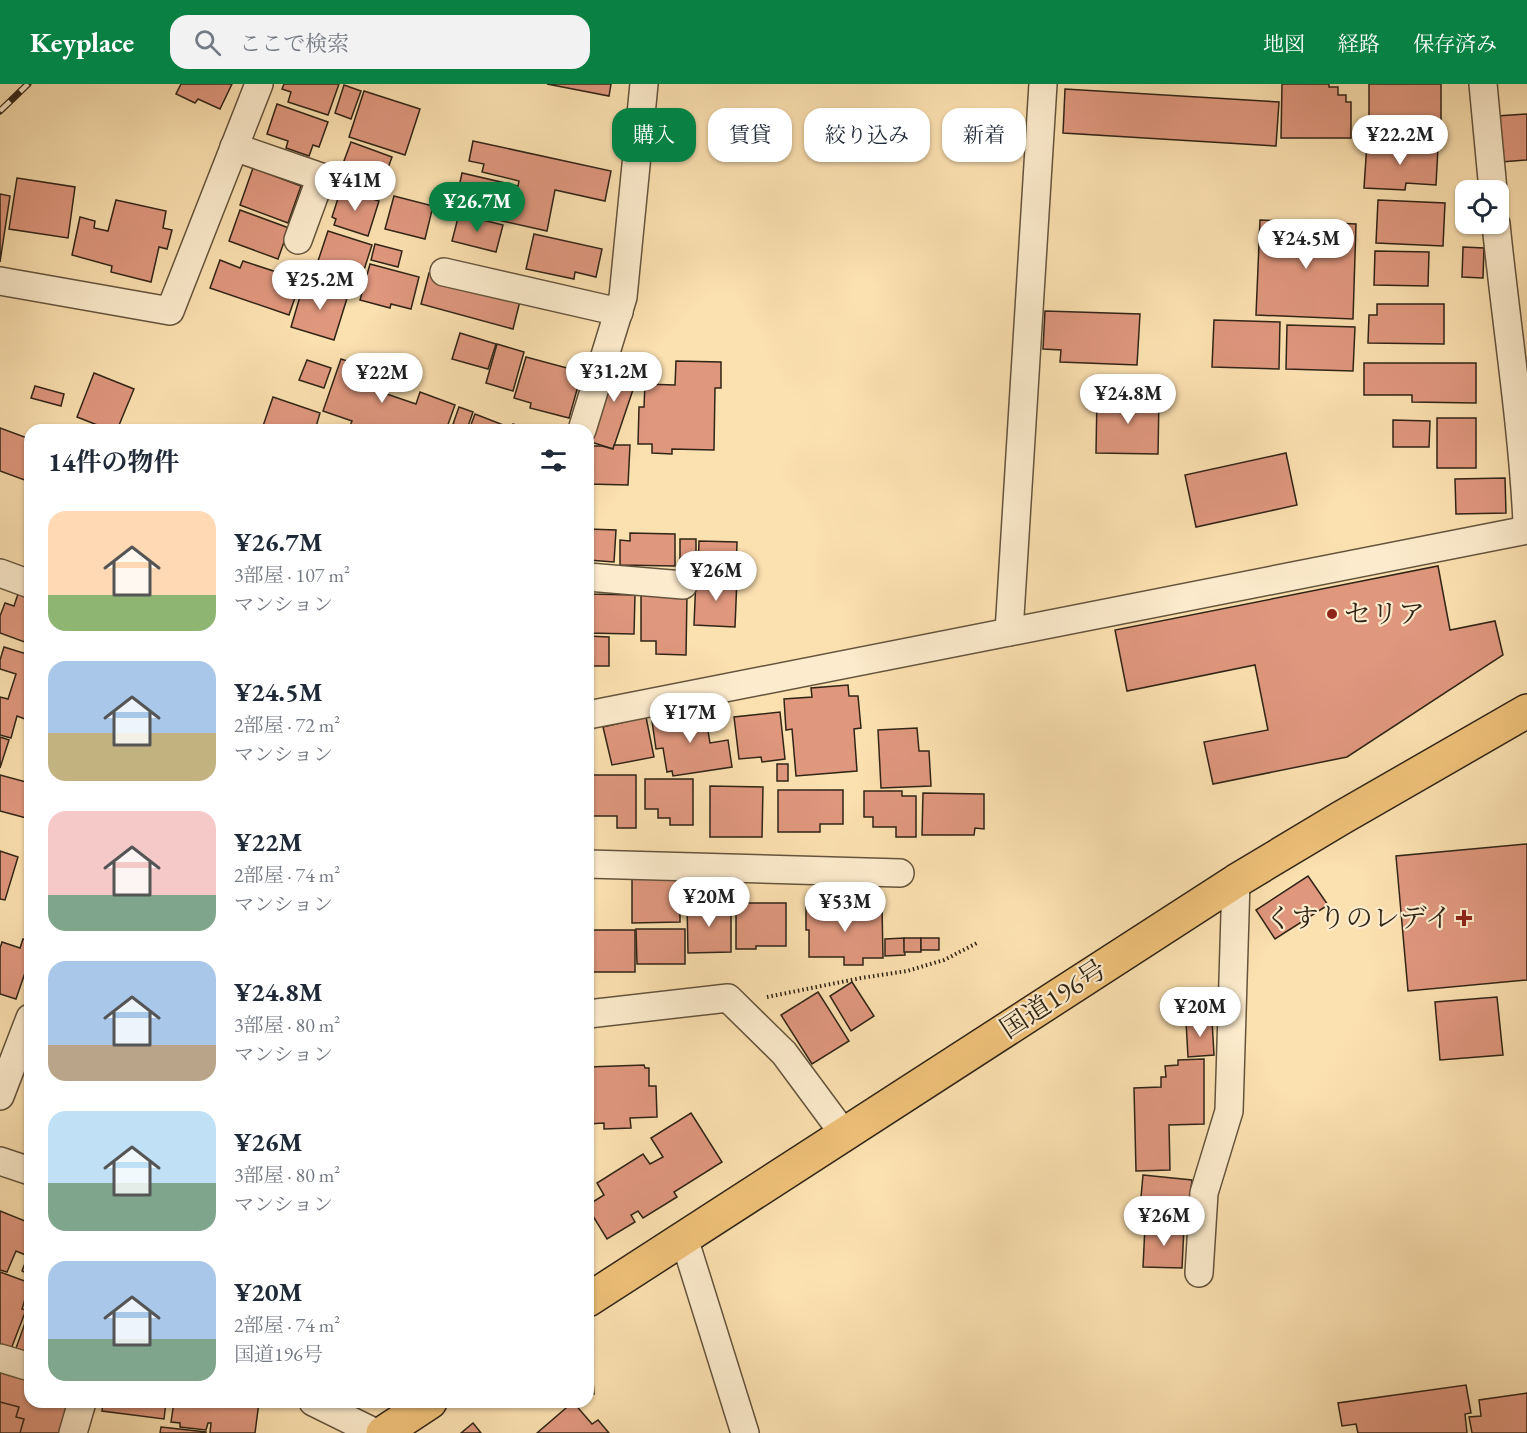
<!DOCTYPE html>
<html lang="ja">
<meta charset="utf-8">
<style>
body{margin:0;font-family:"EB Garamond","Noto Serif JP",serif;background:#f2f2f3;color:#1f2937;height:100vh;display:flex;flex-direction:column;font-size:22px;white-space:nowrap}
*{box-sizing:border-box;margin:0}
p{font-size:20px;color:#747a83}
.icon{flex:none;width:33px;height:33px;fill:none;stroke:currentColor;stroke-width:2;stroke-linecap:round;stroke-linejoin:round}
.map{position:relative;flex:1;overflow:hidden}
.side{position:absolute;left:24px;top:340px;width:570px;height:984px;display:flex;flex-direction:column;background:#fff;border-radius:18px;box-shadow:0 2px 4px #0004}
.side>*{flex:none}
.hud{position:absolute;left:612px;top:24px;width:570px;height:54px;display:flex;gap:12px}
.controls{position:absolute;left:1455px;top:96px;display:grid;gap:12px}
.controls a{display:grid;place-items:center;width:54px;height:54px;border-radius:12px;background:#fff;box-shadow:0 2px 4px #0004;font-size:30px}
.price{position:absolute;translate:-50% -51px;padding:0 14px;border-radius:21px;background:#fff;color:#222;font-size:20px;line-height:39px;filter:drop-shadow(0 2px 3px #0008)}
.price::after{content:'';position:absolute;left:50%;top:36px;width:18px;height:14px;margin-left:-9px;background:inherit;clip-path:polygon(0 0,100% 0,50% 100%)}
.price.current{background:#0b8043;color:#fff}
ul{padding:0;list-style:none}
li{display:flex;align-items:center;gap:18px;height:150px;padding:0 24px}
li span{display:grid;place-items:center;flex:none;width:168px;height:120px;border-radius:18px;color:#555}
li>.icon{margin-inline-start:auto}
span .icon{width:72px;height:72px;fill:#fffc;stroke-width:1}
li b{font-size:26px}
h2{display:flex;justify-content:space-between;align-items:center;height:72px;padding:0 24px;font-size:26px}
.pill{padding:0 21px;border-radius:18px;background:#fff;box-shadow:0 2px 4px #0004;font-size:21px;line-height:54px}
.pill.current{background:#0b8043;color:#fff}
header{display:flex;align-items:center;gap:36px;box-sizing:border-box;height:84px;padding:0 30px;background:#0b8043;color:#fff}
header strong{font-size:28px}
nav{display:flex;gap:33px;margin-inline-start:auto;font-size:21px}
.search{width:420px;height:54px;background:#f2f2f3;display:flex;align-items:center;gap:15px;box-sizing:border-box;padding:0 21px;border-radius:18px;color:#747a83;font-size:22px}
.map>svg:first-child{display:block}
.building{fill:#df977e;stroke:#312516;stroke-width:1.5}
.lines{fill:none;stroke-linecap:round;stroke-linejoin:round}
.street-casing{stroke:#64543c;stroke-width:30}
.highway-casing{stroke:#312516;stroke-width:36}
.path{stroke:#312516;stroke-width:4;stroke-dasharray:1.5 3;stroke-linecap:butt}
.street{stroke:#fcebcc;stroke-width:27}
.highway{stroke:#eec078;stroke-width:33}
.rail-casing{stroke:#312516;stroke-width:7}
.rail{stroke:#fcebcc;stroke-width:4.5;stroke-dasharray:14;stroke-linecap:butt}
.poi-dot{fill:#8f2418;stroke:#fcebcc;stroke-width:2}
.labels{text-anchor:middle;stroke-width:4.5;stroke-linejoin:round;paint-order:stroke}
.poi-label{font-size:27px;fill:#312516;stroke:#fcebcc;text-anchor:start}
.street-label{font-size:27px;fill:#312516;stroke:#fcebcc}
</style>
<header>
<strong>Keyplace</strong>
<div class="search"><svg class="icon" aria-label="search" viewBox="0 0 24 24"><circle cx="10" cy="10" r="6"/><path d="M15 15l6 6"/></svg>ここで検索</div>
<nav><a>地図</a><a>経路</a><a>保存済み</a></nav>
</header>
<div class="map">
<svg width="1527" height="1349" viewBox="0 0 1527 1349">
<rect width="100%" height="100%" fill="#fbe0b0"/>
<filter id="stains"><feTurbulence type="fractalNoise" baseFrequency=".00333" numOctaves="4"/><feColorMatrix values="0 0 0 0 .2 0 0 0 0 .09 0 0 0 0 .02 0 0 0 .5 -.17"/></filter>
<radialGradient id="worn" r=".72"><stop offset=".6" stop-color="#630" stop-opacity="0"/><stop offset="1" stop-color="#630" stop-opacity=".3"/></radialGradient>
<g class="building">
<polygon points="181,0 232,0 220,25 198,15 195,19 176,10"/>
<polygon points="284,0 339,0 328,31 288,18 291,8 282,5"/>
<polygon points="547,0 611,0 609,12"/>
<polygon points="1282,0 1329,0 1329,3 1338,3 1338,11 1346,11 1346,18 1351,18 1351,54 1281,54"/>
<polygon points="1369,0 1441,0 1441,46 1401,46 1402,54 1369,54"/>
<polygon points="344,1 361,7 351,35 335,29"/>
<polygon points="1065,5 1279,18 1276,62 1063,49"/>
<polygon points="364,7 420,25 405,71 349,53"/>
<polygon points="277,20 328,38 319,63 313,61 309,72 286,64 288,57 267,50"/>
<polygon points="1527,30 1527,76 1501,78 1497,32"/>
<polygon points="473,57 611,87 605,117 555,106 547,147 454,126 462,89 518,102 519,97 482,88 484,80 469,77"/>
<polygon points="351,58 392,73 379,109 353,100 357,90 341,85"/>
<polygon points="1367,59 1438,64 1436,101 1406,99 1405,106 1364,104"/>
<polygon points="253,84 301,102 288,139 240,121"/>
<polygon points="17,94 75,103 68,154 9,145"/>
<polygon points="341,105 379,117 368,152 334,141 336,135 332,133"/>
<polygon points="0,110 10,112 0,178"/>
<polygon points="394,112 433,122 425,155 385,145"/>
<polygon points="116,116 166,127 163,144 172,146 167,165 159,163 151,198 111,188 112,182 72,171 80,133 95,137 94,144 108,147"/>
<polygon points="1378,116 1445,119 1443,162 1376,159"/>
<polygon points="240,126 289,144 278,175 229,157"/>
<polygon points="459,130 503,141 496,168 452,157"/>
<polygon points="1260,136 1356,140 1353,235 1256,231"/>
<polygon points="328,147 372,161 362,192 318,177"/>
<polygon points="534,150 602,165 596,193 575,188 574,195 526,185"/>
<polygon points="375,160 402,167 398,183 371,176"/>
<polygon points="1463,163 1484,164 1483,194 1462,193"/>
<polygon points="1375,167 1429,168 1428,202 1374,201"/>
<polygon points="220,176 240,184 243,177 301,196 289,231 210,204"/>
<polygon points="370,180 419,193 411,225 391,220 390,224 360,216"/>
<polygon points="429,189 521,213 513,245 421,220"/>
<polygon points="304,199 326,205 327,202 349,208 334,256 291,243"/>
<polygon points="1377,220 1444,220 1444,260 1368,259 1369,231 1377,231"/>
<polygon points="1045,227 1140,230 1137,281 1060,278 1061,266 1043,265"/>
<polygon points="1214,236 1280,238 1279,285 1212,283"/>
<polygon points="1287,241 1355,243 1353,287 1286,285"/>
<polygon points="460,249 496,260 488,285 452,275"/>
<polygon points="497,260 524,268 513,307 486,299"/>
<polygon points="526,273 582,288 569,334 530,324 531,319 514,314"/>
<polygon points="615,273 641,282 613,365 588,357"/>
<polygon points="341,275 378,287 372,305 416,320 420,308 455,321 446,346 363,346 350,342 352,337 323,327"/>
<polygon points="307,276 331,284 324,304 299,296"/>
<polygon points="676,277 721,278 721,304 715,304 714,366 672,365 672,370 652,369 652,360 638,360 639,323 644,323 645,300 675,301"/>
<polygon points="1364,279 1476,279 1476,319 1412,318 1412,311 1364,311"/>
<polygon points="94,289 134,305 117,346 110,346 77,333"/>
<polygon points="35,302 64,310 61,322 31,314"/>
<polygon points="1097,312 1159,313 1158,370 1096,369"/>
<polygon points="273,313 320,329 315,346 276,346 263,342"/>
<polygon points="459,323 473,328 467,345 453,340"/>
<polygon points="475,330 511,344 513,340 531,346 469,346"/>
<rect x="1437" y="334" width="39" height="50"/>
<polygon points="1393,336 1430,337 1429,363 1393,363"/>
<polygon points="0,344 30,355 30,398 0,387"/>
<polygon points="614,361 630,361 628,401 588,400 588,362 602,362 613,365"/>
<polygon points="1286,369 1297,421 1196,443 1185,391"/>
<polygon points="1505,394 1506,429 1456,430 1455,395"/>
<polygon points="588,445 616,446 614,478 588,476"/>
<polygon points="630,449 675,450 675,482 620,481 620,456 630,457"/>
<rect x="680" y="455" width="16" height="25"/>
<polygon points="699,457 737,458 736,488 698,487"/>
<polygon points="1438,482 1450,546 1495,537 1503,571 1347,673 1213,700 1204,658 1268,646 1255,581 1127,607 1115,546"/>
<polygon points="696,493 737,494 735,543 694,541"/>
<polygon points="588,502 590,502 590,510 635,511 634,550 588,549"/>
<polygon points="19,507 30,511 30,560 0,549 0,532 5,519 14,522"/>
<polygon points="641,508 687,509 686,571 656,570 656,557 641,557"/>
<polygon points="588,552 609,553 609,582 590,582 590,592 588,592"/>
<polygon points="4,563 30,571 30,637 17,632 11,654 0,651 0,613 8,615 16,590 0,585 0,576"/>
<polygon points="848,601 849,612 858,612 861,644 854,645 857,687 796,692 792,645 786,646 784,615 812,613 811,604"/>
<polygon points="704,622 710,659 728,656 732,683 673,692 672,687 667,688 663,664 656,665 652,637 678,633 678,626"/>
<polygon points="780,628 785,675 762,678 761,673 739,675 734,633"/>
<polygon points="646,633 654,673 612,681 603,643"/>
<polygon points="917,644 919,667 929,667 931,702 881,704 878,646"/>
<polygon points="0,653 9,656 0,684"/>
<rect x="777" y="680" width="11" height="17"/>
<polygon points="0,691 30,699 30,735 0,727"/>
<polygon points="588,691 636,691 636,744 617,744 617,732 588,732"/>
<polygon points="645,695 693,695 693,741 670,741 670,734 658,734 658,725 645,725"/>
<polygon points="710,702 763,703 762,753 710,753"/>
<polygon points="778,706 843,706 843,740 820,740 820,748 778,748"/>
<polygon points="864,707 902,707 902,712 916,712 916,753 896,753 896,743 873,743 873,733 864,733"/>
<polygon points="923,709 984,710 984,745 975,744 974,751 922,751"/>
<polygon points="1527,760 1527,896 1408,907 1396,772"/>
<polygon points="0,767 18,773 5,816 0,815"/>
<polygon points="1308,792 1328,821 1275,855 1256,826"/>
<polygon points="632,795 676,795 677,821 680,820 680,838 632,839"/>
<polygon points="687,819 731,819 731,868 688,869"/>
<polygon points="736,819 786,819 786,862 756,862 756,865 736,865"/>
<polygon points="806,822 882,822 883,874 863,874 863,881 844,881 844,873 809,873 809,846 806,846"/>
<polygon points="636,845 685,845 685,880 637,880"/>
<rect x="588" y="846" width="47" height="42"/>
<polygon points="904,854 905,871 885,872 885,855"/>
<rect x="904" y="854" width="17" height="14"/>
<rect x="921" y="854" width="18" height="12"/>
<polygon points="23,855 30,857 30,887 26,886 16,915 0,910 0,864 2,858 20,864"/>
<polygon points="852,898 874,932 851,947 830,912"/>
<polygon points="818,908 849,957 812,980 781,931"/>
<polygon points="1497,913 1503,971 1440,976 1435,918"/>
<polygon points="1212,936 1214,971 1188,973 1186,938"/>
<polygon points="1204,975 1204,1040 1169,1041 1170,1086 1136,1087 1134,1004 1161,1003 1161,993 1166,993 1165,982 1178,981 1178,976"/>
<polygon points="644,981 645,984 649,984 649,1002 656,1002 657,1033 630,1034 631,1044 604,1045 604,1039 588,1040 588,983"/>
<polygon points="691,1029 722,1078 674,1108 677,1113 643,1134 638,1127 631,1131 635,1138 607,1155 588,1124 588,1121 604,1111 597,1099 643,1070 650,1080 663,1073 651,1054"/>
<polygon points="1143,1091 1192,1096 1188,1129 1140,1124"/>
<polygon points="0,1127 30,1139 30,1191 22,1187 28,1172 16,1167 7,1188 0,1186"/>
<polygon points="1145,1142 1184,1143 1182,1184 1143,1183"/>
<polygon points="0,1188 30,1199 22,1225 26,1226 11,1265 0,1261"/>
<polygon points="30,1225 30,1272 15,1267"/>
<polygon points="590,1257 594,1310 588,1310 588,1258"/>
<polygon points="0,1279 30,1288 30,1318 74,1318 64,1349 0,1349"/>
<polygon points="1466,1301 1471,1329 1465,1330 1467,1349 1358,1349 1356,1340 1342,1342 1338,1319"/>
<polygon points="1527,1309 1527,1349 1472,1349 1469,1333 1481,1332 1479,1316"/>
<polygon points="0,1318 19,1323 16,1333 24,1335 20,1349 0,1349"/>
<polygon points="103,1318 166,1318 164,1335 102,1327"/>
<polygon points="174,1318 259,1318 255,1349 210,1349 211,1339 208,1339 206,1346 180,1343 180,1339 171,1338"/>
<polygon points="573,1318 592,1340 598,1336 609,1349 537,1349"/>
<polygon points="473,1339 481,1349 461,1349"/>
<polygon points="161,1343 206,1348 206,1349 160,1349"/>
</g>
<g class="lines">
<defs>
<g id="street">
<polyline points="1483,0 1493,106"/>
<polyline points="234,63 321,93 298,156"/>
<path d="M1496,140C1506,239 1522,338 1527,438"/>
<polyline points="444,188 619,228"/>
<polyline points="0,197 170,227 259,0"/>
<polyline points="582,346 623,213 644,0"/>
<polyline points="0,489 30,500"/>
<polyline points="588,493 683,501"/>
<polyline points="1009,548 1043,0"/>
<polyline points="588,631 1527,446"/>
<polyline points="588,780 900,789"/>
<polyline points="588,930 728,914 784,969 844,1050"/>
<polyline points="0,1012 30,934"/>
<polyline points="0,1077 30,1087"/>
<polyline points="684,1154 745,1349"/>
<polyline points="1199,1189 1204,1109 1229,1027 1236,797"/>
<polyline points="0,1274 30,1283"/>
<polyline points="313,1318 376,1349"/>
<polyline points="73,1349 82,1318"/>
</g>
<g id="highway">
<polyline points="588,1216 1236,797 1341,734 1527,627"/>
<polyline points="383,1349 430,1318"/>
</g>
</defs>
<use href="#street" class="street-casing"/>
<use href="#highway" class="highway-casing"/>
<polyline class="path" points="767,913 861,894 907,887 944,876 979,858"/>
<use href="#street" class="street"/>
<use href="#highway" class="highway"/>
<defs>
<polyline id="rail" points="0,27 28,0"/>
</defs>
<use href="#rail" class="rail-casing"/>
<use href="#rail" class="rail"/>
</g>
<g class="poi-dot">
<circle cx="1332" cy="530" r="6"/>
<path d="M1461 825h6v6h6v6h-6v6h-6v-6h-6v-6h6z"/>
</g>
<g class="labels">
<g class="poi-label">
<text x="1344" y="539">セリア</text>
<text x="1452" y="843" text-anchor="end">くすりのレデイ</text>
</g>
<g class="street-label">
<text transform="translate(1053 915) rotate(-33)" y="9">国道196号</text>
</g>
</g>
<rect width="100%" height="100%" filter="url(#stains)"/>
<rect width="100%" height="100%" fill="url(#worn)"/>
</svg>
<div class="controls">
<a><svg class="icon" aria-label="locate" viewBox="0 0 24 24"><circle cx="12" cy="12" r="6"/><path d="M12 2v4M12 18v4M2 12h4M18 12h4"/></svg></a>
</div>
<b class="price" style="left:1400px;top:82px">¥22.2M</b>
<b class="price" style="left:355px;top:128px">¥41M</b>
<b class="price current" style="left:477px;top:149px">¥26.7M</b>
<b class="price" style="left:1306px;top:186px">¥24.5M</b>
<b class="price" style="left:320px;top:227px">¥25.2M</b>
<b class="price" style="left:614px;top:319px">¥31.2M</b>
<b class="price" style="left:382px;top:320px">¥22M</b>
<b class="price" style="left:1128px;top:341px">¥24.8M</b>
<b class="price" style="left:716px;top:518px">¥26M</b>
<b class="price" style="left:690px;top:660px">¥17M</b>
<b class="price" style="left:709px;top:844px">¥20M</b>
<b class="price" style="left:845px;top:849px">¥53M</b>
<b class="price" style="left:1200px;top:954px">¥20M</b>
<b class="price" style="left:1164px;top:1163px">¥26M</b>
<div class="hud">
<a class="pill current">購入</a>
<a class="pill">賃貸</a>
<a class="pill">絞り込み</a>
<a class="pill">新着</a>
</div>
<section class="side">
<h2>14件の物件<svg class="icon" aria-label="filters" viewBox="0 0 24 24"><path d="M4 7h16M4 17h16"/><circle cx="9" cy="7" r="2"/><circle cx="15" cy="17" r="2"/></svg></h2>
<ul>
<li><span style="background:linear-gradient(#ffd9b3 70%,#8fb573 0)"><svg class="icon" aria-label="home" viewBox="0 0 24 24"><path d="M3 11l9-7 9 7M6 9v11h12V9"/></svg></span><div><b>¥26.7M</b><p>3部屋 · 107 m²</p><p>マンション</p></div></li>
<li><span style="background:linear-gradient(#a9c7e8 60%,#c2b280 0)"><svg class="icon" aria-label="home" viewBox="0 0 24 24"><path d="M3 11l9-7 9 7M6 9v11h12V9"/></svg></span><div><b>¥24.5M</b><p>2部屋 · 72 m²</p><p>マンション</p></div></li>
<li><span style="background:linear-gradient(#f6c9c9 70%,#7fa58c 0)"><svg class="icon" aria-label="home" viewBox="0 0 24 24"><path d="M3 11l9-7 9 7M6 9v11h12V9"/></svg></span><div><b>¥22M</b><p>2部屋 · 74 m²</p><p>マンション</p></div></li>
<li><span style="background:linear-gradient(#a9c7e8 70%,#b9a48a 0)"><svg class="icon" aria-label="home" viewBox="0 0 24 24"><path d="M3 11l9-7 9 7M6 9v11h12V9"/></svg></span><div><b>¥24.8M</b><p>3部屋 · 80 m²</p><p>マンション</p></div></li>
<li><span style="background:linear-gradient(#bfe0f5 60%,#7fa58c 0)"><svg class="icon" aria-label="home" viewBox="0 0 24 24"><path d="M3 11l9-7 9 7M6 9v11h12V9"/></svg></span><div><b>¥26M</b><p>3部屋 · 80 m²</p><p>マンション</p></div></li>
<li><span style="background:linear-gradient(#a9c7e8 65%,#7fa58c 0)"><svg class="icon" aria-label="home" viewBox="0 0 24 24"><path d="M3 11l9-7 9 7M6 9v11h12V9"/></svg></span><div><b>¥20M</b><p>2部屋 · 74 m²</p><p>国道196号</p></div></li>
</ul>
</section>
</div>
